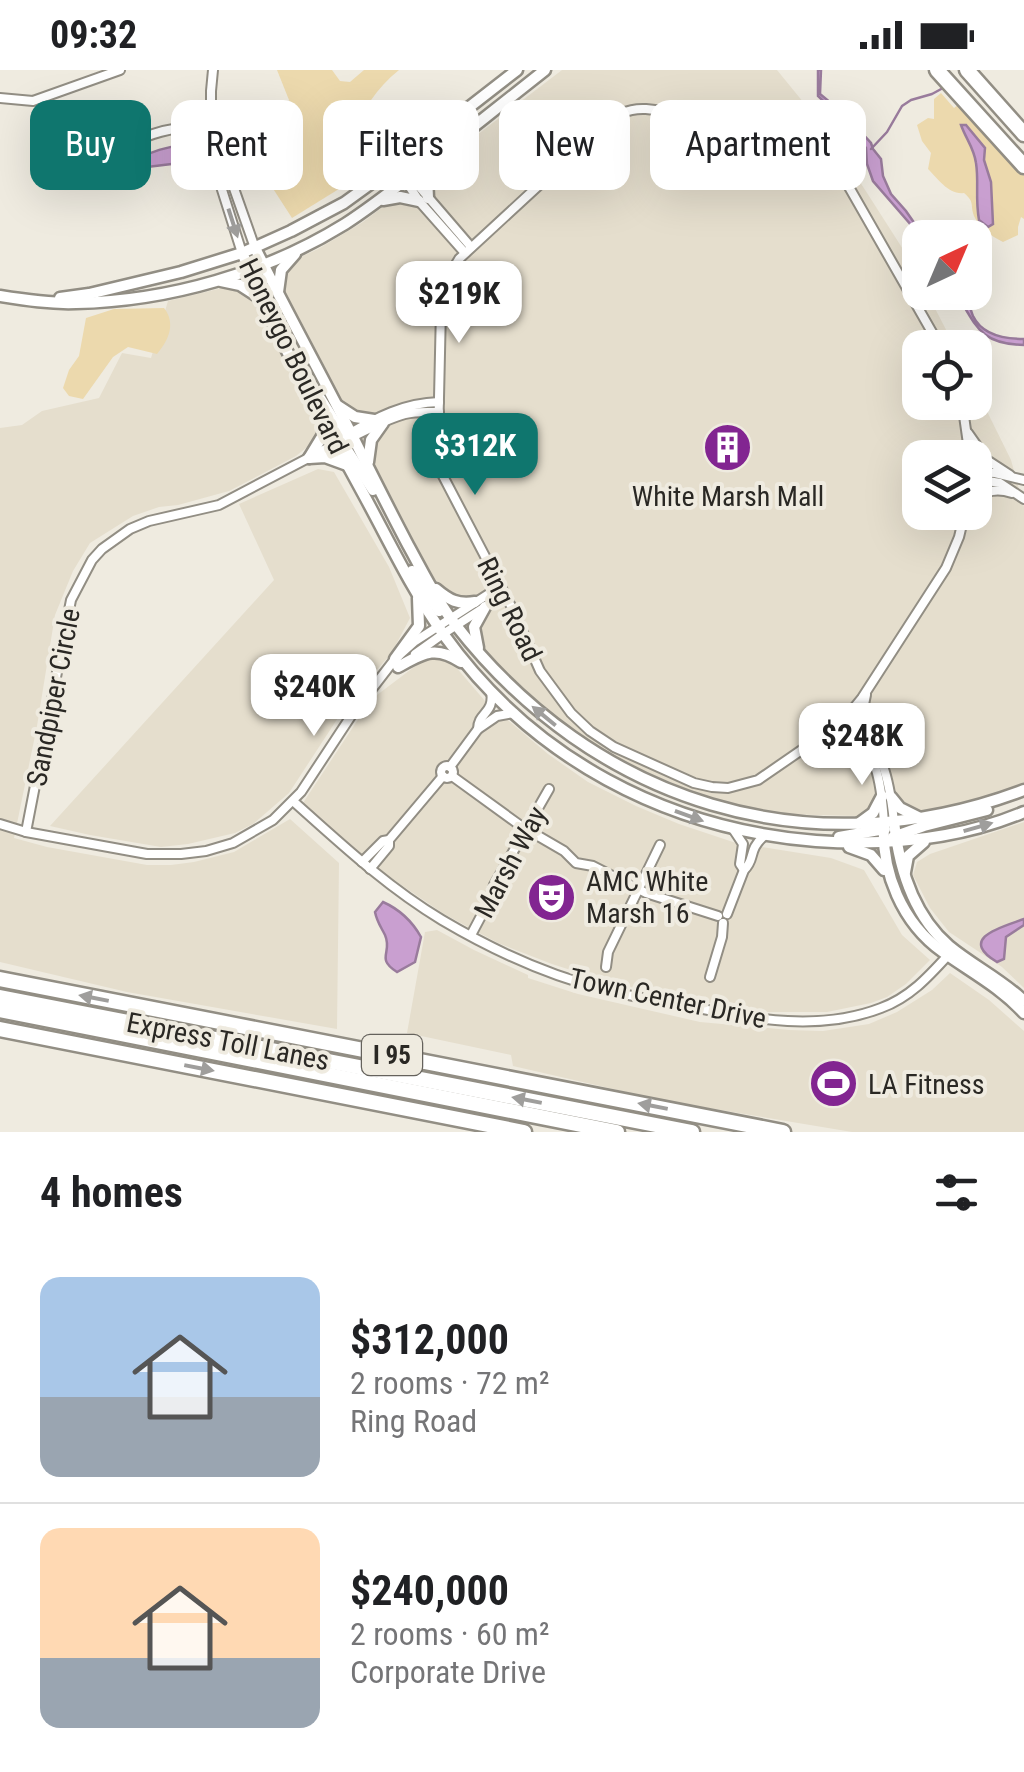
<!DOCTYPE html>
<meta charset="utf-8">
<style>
body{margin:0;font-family:"Roboto Condensed",sans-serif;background:#f6f6f6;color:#202124;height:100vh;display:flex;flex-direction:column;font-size:38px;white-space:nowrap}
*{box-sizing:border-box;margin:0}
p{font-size:32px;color:#757577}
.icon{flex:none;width:55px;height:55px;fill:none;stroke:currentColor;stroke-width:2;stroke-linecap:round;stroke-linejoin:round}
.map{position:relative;height:1062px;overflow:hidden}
.sheet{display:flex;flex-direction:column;background:#fff;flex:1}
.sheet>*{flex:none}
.top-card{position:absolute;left:30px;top:30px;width:965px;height:90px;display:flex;gap:20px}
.needle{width:65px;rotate:44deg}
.tools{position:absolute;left:902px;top:150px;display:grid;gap:20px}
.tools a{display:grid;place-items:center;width:90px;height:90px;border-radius:20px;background:#fff;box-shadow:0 10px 40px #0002;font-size:50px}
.price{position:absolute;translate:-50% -85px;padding:0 22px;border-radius:20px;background:#fff;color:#222;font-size:32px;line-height:65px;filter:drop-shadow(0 2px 5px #0008)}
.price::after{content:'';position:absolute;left:50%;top:60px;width:30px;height:22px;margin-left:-15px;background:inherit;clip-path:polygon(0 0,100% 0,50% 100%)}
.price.active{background:#0f766e;color:#fff}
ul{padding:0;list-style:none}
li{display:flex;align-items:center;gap:30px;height:250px;padding:0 40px}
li+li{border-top:2px solid #e0e0e0}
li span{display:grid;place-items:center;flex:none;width:280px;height:200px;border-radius:20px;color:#555}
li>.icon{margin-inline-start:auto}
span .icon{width:120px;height:120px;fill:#fffc;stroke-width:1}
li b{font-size:42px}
h2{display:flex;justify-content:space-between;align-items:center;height:120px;padding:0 40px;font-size:42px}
.chip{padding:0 35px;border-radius:20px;background:#fff;box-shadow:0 10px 40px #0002;font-size:35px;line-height:90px}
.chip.active{background:#0f766e;color:#fff}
.status{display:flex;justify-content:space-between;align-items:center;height:70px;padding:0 50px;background:#fff;direction:ltr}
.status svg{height:28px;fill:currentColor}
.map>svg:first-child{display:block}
.built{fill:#e5decd;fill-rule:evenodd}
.green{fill:#ecd9ad;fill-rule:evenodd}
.water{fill:#c99fd0;stroke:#997b9c;stroke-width:2.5}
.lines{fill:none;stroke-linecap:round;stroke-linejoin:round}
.stream{stroke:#997b9c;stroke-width:2.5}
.street-casing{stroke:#928e84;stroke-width:12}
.secondary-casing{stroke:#928e84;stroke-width:15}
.highway-casing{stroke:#928e84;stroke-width:19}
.street{stroke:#fff;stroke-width:8}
.secondary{stroke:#fff;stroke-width:10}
.highway{stroke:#fff;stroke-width:14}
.oneway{fill:#9f9e9c}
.labels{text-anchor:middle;stroke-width:8;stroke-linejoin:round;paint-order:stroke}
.shield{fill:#efebe0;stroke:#65625c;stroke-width:2.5}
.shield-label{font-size:25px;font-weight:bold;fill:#2a2824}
.street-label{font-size:28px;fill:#2a2824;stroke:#efebe0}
.poi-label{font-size:28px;fill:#2a2824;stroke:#efebe0;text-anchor:start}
</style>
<div class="status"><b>09:32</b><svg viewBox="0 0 49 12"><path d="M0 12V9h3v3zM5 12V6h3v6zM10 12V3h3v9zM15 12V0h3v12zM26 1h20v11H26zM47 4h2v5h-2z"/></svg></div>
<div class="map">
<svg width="1024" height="1062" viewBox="0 0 1024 1062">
<rect width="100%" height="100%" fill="#efebe0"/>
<g class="built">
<path d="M562,0H777L830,65L915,198L920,208V222L927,223L955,277L920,278V332H975V317L1011,390L1024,437V714L1004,722L925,741L857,746L776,744L709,728L626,694L567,657L514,610L481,576L428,499L286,225L282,210L294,190L318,179L363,152ZM920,388H975V442H920Z"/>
<polygon points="222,218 233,218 244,222 255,232 316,348 317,365 306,378 296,386 229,421 178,435 159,437 133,446 90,473 73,501 55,545 37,656 14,768 47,777 147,795 171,795 194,792 234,782 290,749 339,793 337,959 127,922 0,892 0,358 22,355 42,341 99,328 122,283 151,288 168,231"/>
<polygon points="318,399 334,402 389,497 410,548 391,584 349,631 289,723 253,754 235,763 188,774 161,777 90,765 50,756 274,510 239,434"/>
<polygon points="441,588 448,590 455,596 485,631 548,684 588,712 636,736 679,754 736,773 831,788 864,800 902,865 930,890 906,914 887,927 871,933 827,942 758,942 667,925 608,912 552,894 498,873 444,844 388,806 359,784 303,733 361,645 377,625 418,594 429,589"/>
<polygon points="1024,752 1024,918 1002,897 949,862 930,838 913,805 917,792 930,784"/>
<polygon points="437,860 474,880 528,905 528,908 578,924 700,952 789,960 823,961 869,954 897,942 932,920 950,903 989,930 1024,961 1024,1062 852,1062 661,1030 513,996 511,985 407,963 425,862"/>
</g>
<g class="green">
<path d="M277,0H332L340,11L350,12L364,0H399C376,18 363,41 350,67L368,101L292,148L261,100L268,91L282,85L303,65Z"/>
<path d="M941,23L954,38L959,34L1024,106V149L1021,147L1018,157V165L1003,172C992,166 981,160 975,148C969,135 976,133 964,123C949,125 938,109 928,99L931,83L922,71L917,55L928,48L934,49V29ZM966,56L985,78L984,90L991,112L993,154H983C973,136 978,116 977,96C976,82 970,69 966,56Z"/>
<path d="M164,238C176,253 169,270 157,284L128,277L113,287L83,329L69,326L63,318L69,300L79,286L86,248L114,239Z"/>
</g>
<g class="water">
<polygon points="818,0 821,0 820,24 844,44 871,73 873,79 881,89 883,106 891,124 906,141 924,167 920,168 920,176 918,163 873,111 867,94 866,78 845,52 818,26"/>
<path d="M961,55H966L985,78L984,90L991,112L993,154L988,157L979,150C975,128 979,112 976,93C974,78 966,69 961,55Z"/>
<path d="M193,73C199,78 199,84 196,91L139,98L134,95C145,80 174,76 193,73Z"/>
<path d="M956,223H965C969,230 970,239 973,246C982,265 1006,269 1024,269V275C979,274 976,255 956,223Z"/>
<path d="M383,832C401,840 412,851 421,867L415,892L397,902C375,888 393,883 385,865C381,857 377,852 375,842Z"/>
<path d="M1024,849V855L1006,867L1004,889L997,892C957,868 1002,857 1024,849Z"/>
</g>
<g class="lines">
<polyline class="stream" points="871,79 887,62 902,36 911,30 932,24 943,18"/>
<defs>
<g id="street">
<polyline points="213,0 211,21 211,85 242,183"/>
<polyline points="0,28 33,31 120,0"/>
<polyline points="213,59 255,178"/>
<path d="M117,86C138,62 181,56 211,55"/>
<polyline points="396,96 419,131 465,183"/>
<polyline points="407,109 416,113 471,177"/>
<path d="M941,278L829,82L817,64L797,56L646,39C627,38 615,45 601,58L459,189L445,212L441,239L438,372L442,404L512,538L540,601L571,643L590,661L614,677L694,713L712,717L728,718L758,710L832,659L849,644L862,628L946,498L959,467L965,442"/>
<polyline points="962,332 970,388"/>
<polyline points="968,363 987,390 1010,405"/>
<path d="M347,365C377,347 404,333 439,332"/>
<polyline points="975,402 995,403 1024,410"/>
<polyline points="975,409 1000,413 1024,429"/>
<path d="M975,431C986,420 997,418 1012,423"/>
<polyline points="415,584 443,564 505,524"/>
<polyline points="866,625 862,644 866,660"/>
<path d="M849,644C882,678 889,705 894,752"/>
<path d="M845,648C876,683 881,707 884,753"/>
<polyline points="478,659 497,646 514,643"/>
<polyline points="826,666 850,666 864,674"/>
<circle cx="447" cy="702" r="6"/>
<path d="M450,697L478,659C478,642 495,644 491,621"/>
<polyline points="452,706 521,756 564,781 576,793 593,796 646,823 718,846"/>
<path d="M293,731C340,773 387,817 442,850C491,879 547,905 603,919C632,927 663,932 692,937C754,949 819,962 881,938C911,927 930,905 951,882"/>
<polyline points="0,754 26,762 147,784 181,784 206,781 233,773 273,750 301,722 351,646 395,589 414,572 501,516"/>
<polyline points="733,759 743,774 740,794 744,800"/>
<path d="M26,762L71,530L92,490L102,479L130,459L149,451L219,435L335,374C359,366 381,350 405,344C416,341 427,342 439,342"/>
<polyline points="389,770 443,706"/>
<polyline points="362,792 383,771 389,770 389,776 370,799"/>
<path d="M727,844L744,800C756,789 747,781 764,766"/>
<polyline points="471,865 488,833 494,815 549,719"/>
<polyline points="606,897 608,882 660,775"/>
<polyline points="710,907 722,867 723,853"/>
</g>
<g id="secondary">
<polyline points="428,128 427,106 435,91"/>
<polyline points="383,130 400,127 419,131"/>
<path d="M255,178C287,242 321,304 353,367C371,403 389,439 408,475C423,502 436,530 455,554C594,733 810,801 1024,720"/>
<path d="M242,183C250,199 255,216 262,232C295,298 330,363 365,427C390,473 413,522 444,565C532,688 666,759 816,771C887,776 958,770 1024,742"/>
<polyline points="221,211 240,215 260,228"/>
<polyline points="278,222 281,200 295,184"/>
<path d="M0,226C25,230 51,234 76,233C169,231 266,203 345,154C373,136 399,115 425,95C465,63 505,32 545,0"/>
<polyline points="60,228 89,224 181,202 242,183 291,161 344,133 373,112 517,0"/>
<polyline points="318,325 340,360 354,368"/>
<polyline points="338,336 355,347 374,350"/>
<polyline points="338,375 347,380 373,420"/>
<polyline points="309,388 323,365 323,353"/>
<polyline points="309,388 325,387 347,395"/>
<polyline points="368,392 371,370 383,353"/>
<polyline points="412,501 439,541"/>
<path d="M436,519C449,530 458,535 475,532"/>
<polyline points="478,578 474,557 485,537"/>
<polyline points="395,589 419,556 418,528"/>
<path d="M398,597C424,583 435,575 461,592"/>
<polyline points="891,727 900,738 920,748"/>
<path d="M894,752C899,798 913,845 949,876C973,896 1001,909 1024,931"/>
<path d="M884,753C881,802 902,853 943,882C971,902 1000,917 1024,943"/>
<polyline points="858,754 873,743 882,726"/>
<polyline points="839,767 885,759"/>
<polyline points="893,767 924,756 987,740"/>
<polyline points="849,777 871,785 884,800"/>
<polyline points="905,802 908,786 924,772"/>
</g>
<g id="highway">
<polyline points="937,0 1024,96"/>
<polyline points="967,0 1024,64"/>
<polyline points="0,909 783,1062"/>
<polyline points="0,927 692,1062"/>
<polyline points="0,940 617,1062"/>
<polyline points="0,959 524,1062"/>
</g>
</defs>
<use href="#street" class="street-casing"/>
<use href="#secondary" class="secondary-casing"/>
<use href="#highway" class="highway-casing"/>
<use href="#street" class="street"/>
<use href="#secondary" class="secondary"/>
<use href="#highway" class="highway"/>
</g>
<defs><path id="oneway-solid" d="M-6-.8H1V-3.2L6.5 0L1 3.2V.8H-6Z" transform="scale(2.5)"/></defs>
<g class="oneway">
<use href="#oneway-solid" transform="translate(233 153) rotate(72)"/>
<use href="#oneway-solid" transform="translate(544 646) rotate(-141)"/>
<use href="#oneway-solid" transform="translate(689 746) rotate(20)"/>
<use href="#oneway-solid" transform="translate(978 757) rotate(-16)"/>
<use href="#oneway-solid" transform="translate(94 928) rotate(-169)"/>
<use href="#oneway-solid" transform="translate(199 998) rotate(11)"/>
<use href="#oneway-solid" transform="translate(527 1030) rotate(-169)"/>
<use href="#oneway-solid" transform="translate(653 1036) rotate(-169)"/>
</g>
<defs>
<symbol id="building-disc" viewBox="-11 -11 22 22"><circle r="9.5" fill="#822591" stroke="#efebe0"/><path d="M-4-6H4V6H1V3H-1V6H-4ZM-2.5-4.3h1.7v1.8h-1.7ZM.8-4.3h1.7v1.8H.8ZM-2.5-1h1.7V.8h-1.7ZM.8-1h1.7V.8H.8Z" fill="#fff"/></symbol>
<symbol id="theatre-disc" viewBox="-11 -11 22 22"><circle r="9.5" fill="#822591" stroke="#efebe0"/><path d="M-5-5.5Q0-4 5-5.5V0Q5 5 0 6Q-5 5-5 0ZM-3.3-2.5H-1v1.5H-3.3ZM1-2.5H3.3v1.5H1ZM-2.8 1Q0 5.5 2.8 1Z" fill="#fff"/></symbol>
<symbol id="stadium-disc" viewBox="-11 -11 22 22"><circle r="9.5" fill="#822591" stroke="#efebe0"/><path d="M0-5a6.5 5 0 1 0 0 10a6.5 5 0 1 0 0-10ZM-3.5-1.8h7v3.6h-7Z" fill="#fff"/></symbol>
</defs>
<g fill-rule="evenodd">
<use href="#building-disc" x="700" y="350" width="55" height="55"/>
<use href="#theatre-disc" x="524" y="800" width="55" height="55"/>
<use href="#stadium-disc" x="806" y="986" width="55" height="55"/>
</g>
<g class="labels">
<rect class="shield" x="362" y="965" width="60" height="40" rx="8"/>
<g class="shield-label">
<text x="392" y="994">I 95</text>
</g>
<g class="street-label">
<text transform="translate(294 286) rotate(64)" y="10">Honeygo Boulevard</text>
<text transform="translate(510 539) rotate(64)" y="10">Ring Road</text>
<text transform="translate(53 627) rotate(-79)" y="10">Sandpiper Circle</text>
<text transform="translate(510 792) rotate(-62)" y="10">Marsh Way</text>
<text transform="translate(668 928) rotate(12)" y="10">Town Center Drive</text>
<text transform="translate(228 971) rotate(11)" y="10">Express Toll Lanes</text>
</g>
<g class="poi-label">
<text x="728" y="436" text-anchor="middle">White Marsh Mall</text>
<text x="586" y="821">AMC White<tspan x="586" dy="32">Marsh 16</tspan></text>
<text x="868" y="1024">LA Fitness</text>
</g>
</g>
</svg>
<div class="tools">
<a><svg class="needle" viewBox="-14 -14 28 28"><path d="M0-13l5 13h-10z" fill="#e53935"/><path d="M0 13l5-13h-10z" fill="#757577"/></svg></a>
<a><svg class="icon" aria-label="locate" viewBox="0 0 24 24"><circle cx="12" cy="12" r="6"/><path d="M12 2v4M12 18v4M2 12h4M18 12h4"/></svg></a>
<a><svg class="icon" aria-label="layers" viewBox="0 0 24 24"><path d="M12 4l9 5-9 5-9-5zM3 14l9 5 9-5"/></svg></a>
</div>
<b class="price" style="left:459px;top:276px">$219K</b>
<b class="price active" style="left:475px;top:428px">$312K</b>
<b class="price" style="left:314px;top:669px">$240K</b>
<b class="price" style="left:862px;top:718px">$248K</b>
<div class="top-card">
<a class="chip active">Buy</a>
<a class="chip">Rent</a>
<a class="chip">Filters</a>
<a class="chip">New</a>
<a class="chip">Apartment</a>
</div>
</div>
<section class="sheet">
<h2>4 homes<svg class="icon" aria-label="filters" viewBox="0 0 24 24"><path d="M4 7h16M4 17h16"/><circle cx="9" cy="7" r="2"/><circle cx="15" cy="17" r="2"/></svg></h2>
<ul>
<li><span style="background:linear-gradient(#a9c7e8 60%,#9aa5b1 0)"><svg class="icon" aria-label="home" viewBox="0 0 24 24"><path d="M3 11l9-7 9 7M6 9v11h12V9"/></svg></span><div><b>$312,000</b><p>2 rooms · 72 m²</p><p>Ring Road</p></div></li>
<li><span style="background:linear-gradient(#ffd9b3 65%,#9aa5b1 0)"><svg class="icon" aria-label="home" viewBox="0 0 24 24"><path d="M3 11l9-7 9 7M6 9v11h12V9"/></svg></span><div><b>$240,000</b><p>2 rooms · 60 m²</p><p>Corporate Drive</p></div></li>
</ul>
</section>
